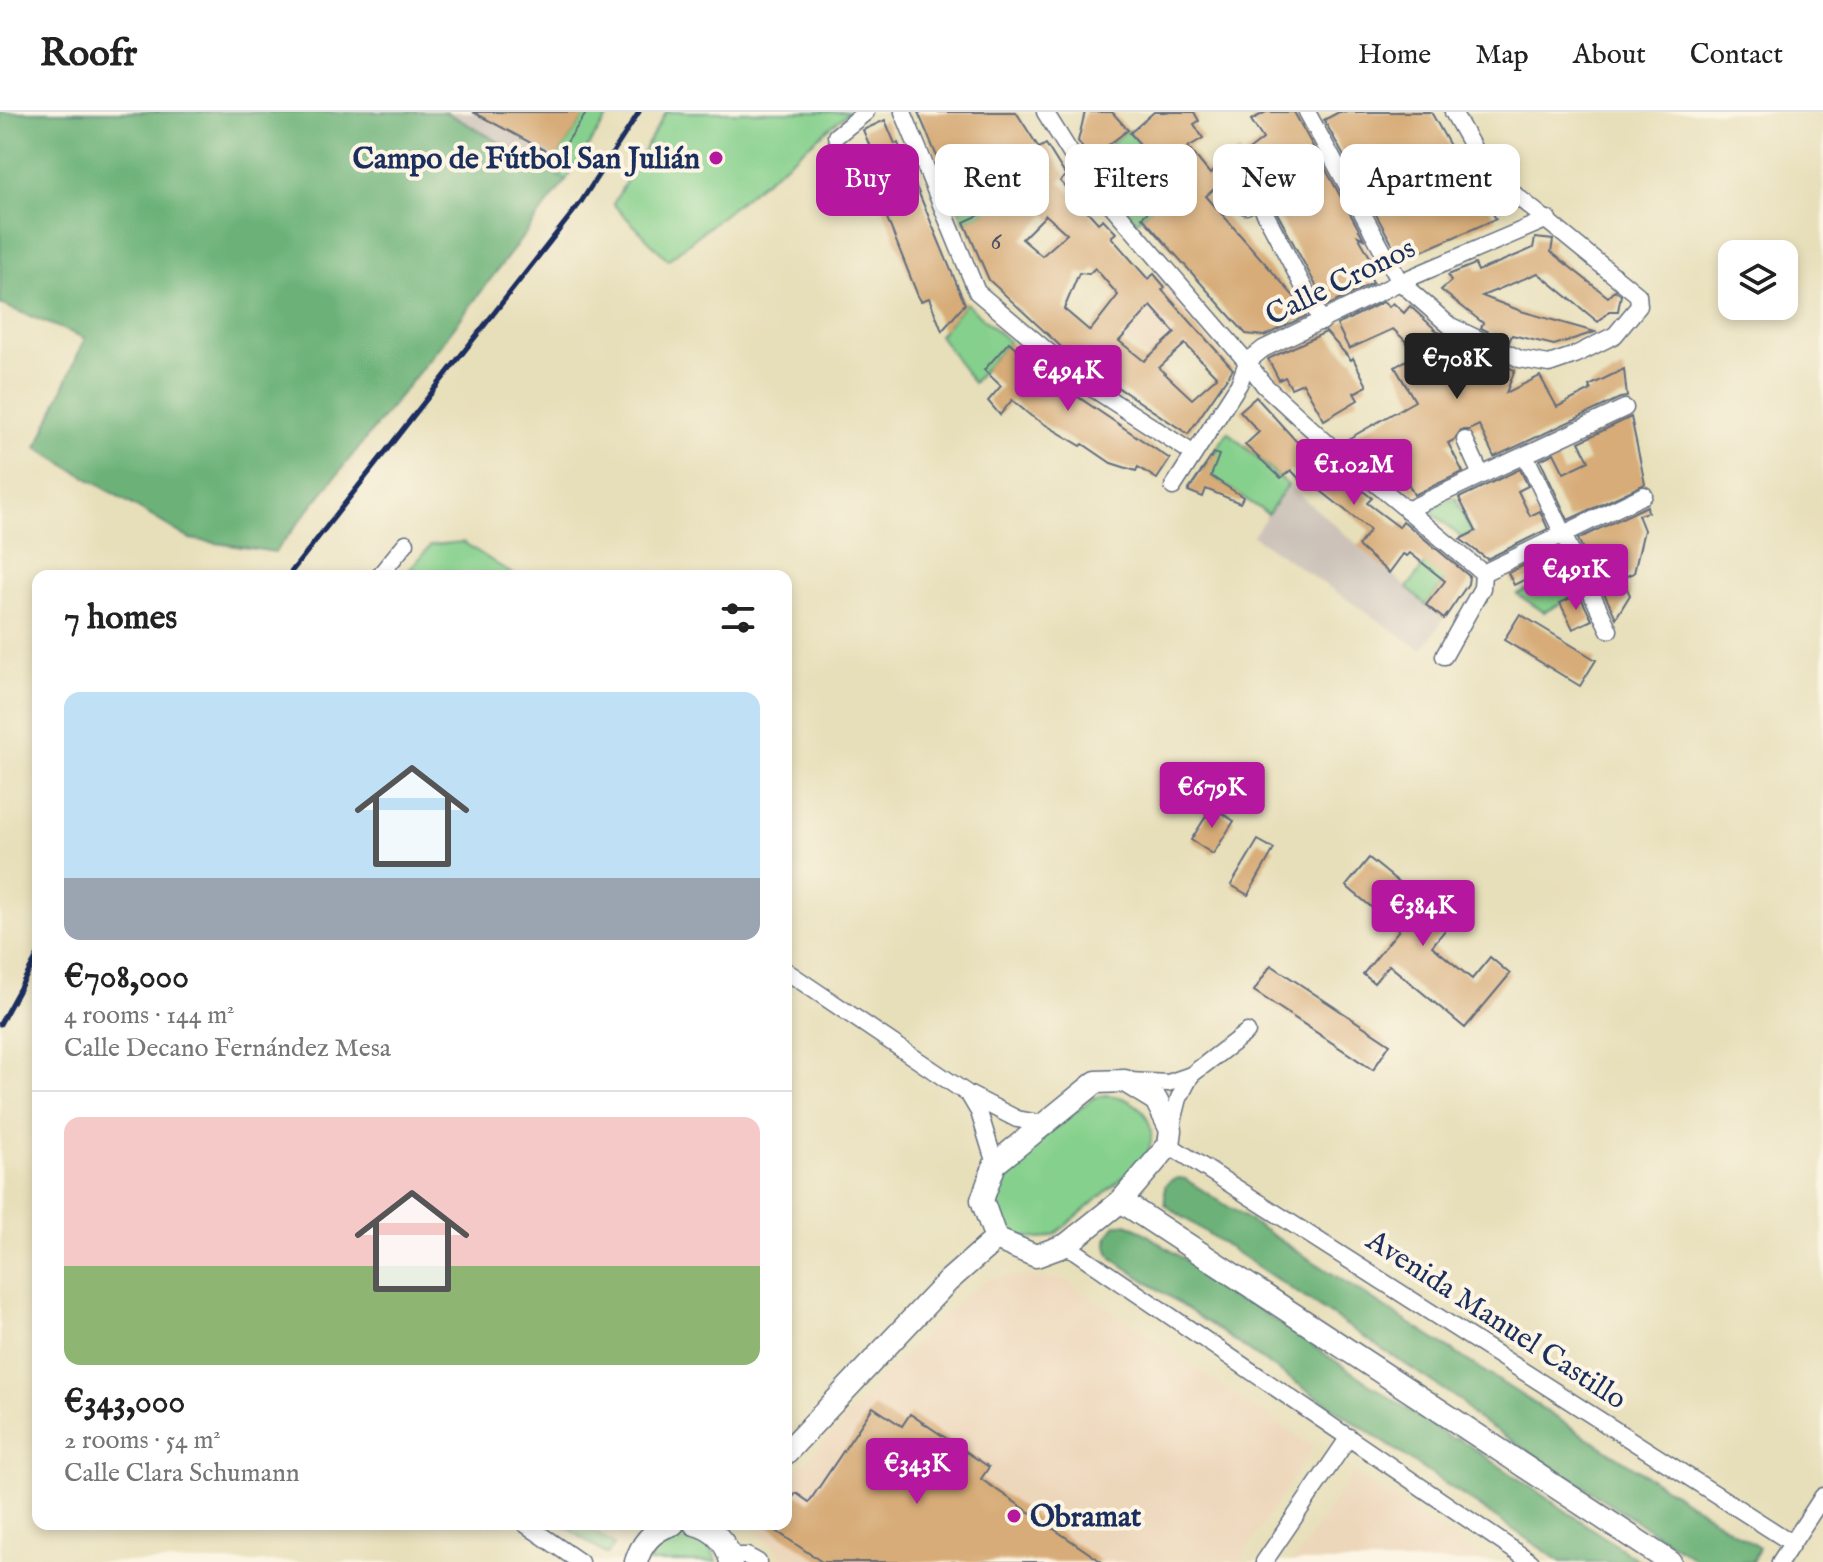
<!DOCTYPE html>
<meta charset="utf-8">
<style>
body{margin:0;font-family:"IM FELL English",serif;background:#f2f2f2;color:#222;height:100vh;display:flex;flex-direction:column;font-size:30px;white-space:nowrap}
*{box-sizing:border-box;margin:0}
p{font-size:26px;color:#767676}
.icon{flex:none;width:44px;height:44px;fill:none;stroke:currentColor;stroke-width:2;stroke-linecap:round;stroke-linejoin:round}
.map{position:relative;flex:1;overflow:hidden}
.drawer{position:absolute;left:32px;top:458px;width:760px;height:960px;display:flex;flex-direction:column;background:#fff;border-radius:16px;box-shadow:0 4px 12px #0003}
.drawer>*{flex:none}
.top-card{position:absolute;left:816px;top:32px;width:760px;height:72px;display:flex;gap:16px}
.tools{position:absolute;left:1718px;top:128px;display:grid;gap:16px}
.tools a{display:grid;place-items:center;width:80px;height:80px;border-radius:16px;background:#fff;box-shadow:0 4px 12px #0003;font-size:40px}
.price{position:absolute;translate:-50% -68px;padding:0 18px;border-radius:8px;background:#b5179e;color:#fff;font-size:26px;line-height:52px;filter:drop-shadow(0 2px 4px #0008)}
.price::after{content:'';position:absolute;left:50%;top:48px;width:24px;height:18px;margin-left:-12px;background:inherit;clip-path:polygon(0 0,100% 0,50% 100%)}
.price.selected{background:#222;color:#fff}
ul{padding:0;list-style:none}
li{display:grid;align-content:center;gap:16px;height:424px;padding:0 32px}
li+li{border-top:2px solid #e0e0e0}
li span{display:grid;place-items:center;height:248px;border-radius:16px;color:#555}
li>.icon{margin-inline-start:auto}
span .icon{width:144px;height:144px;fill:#fffc;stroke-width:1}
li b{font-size:34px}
h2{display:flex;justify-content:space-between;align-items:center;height:96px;padding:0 32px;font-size:34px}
.chip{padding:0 28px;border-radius:16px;background:#fff;box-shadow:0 4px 12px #0003;font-size:28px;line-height:72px}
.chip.selected{background:#b5179e;color:#fff}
header{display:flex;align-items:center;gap:48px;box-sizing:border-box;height:112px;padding:0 40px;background:#fff;border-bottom:2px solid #e0e0e0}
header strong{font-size:38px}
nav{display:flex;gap:44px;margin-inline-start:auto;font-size:28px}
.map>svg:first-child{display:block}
.built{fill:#edd7bb}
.industrial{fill:#ccc2b9}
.green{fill:#85d08c;stroke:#508075;stroke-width:2}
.forest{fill:#6cb278;stroke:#44706b;stroke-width:2}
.building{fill:#d7ac78;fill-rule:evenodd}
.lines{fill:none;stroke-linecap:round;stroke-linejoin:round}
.street-casing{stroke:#626d7e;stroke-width:19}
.secondary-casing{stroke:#626d7e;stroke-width:25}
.street{stroke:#fff;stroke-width:16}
.secondary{stroke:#fff;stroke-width:22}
.rail{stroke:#1b2f5e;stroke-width:5}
.poi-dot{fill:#b5179e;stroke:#fcf5e5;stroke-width:3}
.labels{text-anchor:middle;stroke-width:8;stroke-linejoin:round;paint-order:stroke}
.number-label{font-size:26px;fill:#4a4e64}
.poi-label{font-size:30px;font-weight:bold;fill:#1b2f5e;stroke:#fcf5e5;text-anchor:end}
.street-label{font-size:30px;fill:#1b2f5e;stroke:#fcf5e5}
</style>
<header>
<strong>Roofr</strong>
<nav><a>Home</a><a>Map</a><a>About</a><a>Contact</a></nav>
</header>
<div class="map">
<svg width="1823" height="1450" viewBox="0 0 1823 1450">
<rect width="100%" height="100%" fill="#fcf5e5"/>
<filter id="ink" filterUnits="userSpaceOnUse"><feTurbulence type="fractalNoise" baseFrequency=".0125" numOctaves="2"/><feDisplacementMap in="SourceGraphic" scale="16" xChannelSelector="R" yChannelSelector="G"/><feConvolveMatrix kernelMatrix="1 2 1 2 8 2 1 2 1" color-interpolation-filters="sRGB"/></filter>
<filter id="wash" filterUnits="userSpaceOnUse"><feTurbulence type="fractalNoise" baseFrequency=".006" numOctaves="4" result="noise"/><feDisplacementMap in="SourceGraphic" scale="32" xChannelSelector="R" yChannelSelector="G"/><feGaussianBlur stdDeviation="1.8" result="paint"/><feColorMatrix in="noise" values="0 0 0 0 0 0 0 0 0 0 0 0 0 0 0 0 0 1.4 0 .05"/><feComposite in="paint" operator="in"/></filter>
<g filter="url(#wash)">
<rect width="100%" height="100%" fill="#e7dfba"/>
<g class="built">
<polygon points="1165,175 1200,215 1183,230 1148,246 1103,204 1155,184"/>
<polygon points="1010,1164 1065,1168 1313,1335 1239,1450 787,1450 772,1433 761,1424 754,1415 755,1412 786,1412 786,1372 881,1267 959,1188 987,1168"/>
<polygon points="1354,1361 1386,1382 1489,1450 1293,1450"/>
</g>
<g class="industrial">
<polygon points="446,0 587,0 548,58"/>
<polygon points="1288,373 1444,507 1422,538 1253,424"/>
</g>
<g class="green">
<polygon points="587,0 611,0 566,68 548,58"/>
<polygon points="666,0 849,0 668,148 613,92"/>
<polygon points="1128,18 1177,74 1136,110 1088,51"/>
<polygon points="985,58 1000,94 964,110 949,73"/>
<polygon points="966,191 1009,230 973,271 939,223"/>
<polygon points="1228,320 1288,373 1268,402 1202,358"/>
<polygon points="1455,385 1472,421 1462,426 1429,398"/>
<polygon points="463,430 515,464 404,464 431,433"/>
<polygon points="1439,433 1460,449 1426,493 1407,476"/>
<polygon points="1573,456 1584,480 1544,500 1517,482"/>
<path d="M1106,983C1142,985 1162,1014 1145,1047L1054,1123L1041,1127L1023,1125L1009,1116L999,1101L995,1080L1005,1057L1093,986Z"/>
<polygon points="562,1412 583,1412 614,1433 607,1443"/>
<path d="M678,1424C697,1424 710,1432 717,1450H649L660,1432Z"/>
</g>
<g class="forest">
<polygon points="0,0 446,0 566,68 439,235 275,440 190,427 37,336 85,226 0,192"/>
<polygon points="1178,1066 1185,1067 1759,1436 1753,1450 1700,1450 1472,1303 1462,1290 1171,1097 1165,1092 1165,1074 1170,1069"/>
<path d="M1126,1112L1137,1116L1452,1327L1458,1326L1641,1450H1561L1112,1146C1104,1133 1106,1124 1116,1113Z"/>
</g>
<g id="blocks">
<g class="building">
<polygon points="473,0 587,0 557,45"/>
<path d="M918,0H1016L1039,36L1046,32L1066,64L1060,69L1098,111L1103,107L1116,121L1111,125L1148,167L1154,162L1165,175L1162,178L1233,257L1188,322L1072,245L989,168L964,110L988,99L972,63L949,73ZM1046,103L1067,122L1042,144L1022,127ZM1095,156L1118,183L1090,219L1064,197L1079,161L1089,162ZM1151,194L1175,221L1144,249L1119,229ZM1185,232L1217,265L1192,287L1159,256Z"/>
<polygon points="1085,0 1112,0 1128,18 1090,47 1078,29"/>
<polygon points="1154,0 1194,0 1199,9 1194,12 1203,26 1188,35 1210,62 1239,39 1246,49 1206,84 1298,189 1306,204 1264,224 1246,222 1142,105 1177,74 1130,21"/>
<polygon points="1266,0 1294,0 1364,127 1358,124 1377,157 1371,160 1373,163 1370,165 1373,171 1327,194 1245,41 1263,27 1251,8"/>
<polygon points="1339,0 1431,0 1480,87 1484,86 1496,107 1401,148 1324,8"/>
<polygon points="885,8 895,32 898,31 965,192 942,219 929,186 921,189 918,184 877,81 872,60 863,47 873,42 863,18"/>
<polygon points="1535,126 1553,128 1551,140 1608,185 1615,178 1621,183 1618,199 1609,199 1598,210 1538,161 1482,184 1521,199 1595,220 1554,233 1512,223 1509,230 1481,216 1483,211 1441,178 1451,169 1448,163 1475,152 1478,159 1522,141 1533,136"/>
<polygon points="1383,190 1389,195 1393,191 1404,201 1410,194 1437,219 1463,235 1461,238 1471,248 1486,255 1490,249 1515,258 1506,281 1540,264 1557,295 1591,278 1589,274 1624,257 1627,285 1620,286 1494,345 1479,313 1469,318 1461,318 1454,328 1448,331 1463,360 1414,383 1400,355 1390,359 1348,327 1415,289 1395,255 1418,241 1393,217 1349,237 1337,213"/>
<polygon points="1326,220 1351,248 1353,246 1367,274 1354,281 1358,288 1324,308 1303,271 1291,276 1285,265 1279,268 1268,247"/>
<polygon points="1009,230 1050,266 1170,347 1157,367 1138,355 1136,359 1111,351 1083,332 1081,334 1031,304 1012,288 1000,303 988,289 1001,274 984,258"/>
<polygon points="1256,285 1318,353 1320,351 1328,358 1331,355 1372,386 1367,391 1399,415 1403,409 1469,464 1468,472 1444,507 1426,493 1445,469 1410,441 1407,444 1403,442 1389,461 1358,434 1370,418 1311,371 1307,375 1291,358 1281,366 1245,333 1259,320 1240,299"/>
<polygon points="1631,305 1645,372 1568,408 1540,348 1554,341 1564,361 1589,349 1579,330"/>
<polygon points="1214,341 1219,343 1211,364 1243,385 1240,391 1206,377 1203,385 1188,379"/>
<polygon points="1520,357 1528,374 1518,379 1530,404 1540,399 1548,417 1487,447 1460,427 1476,419 1459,386"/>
<polygon points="1647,394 1648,400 1638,403 1644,418 1634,461 1622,466 1630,483 1616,506 1578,427"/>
<polygon points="1558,437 1568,458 1538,472 1548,456 1514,473 1508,461"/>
<polygon points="1579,482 1592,508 1573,517 1560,491"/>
<polygon points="1520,502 1596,548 1580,574 1504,528"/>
<polygon points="1212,695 1234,709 1213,742 1191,728"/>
<polygon points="1258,728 1274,737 1248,783 1231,773"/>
<polygon points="1369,746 1450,812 1432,834 1472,867 1490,845 1510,862 1465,916 1389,853 1374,871 1363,862 1399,818 1346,774"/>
<polygon points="1271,853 1390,932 1373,958 1254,879"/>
<polygon points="873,1295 902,1314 910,1302 989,1355 981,1367 1102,1450 822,1450 766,1412 786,1412 786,1395 796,1381 809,1390"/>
</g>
</g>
</g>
<g filter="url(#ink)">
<use href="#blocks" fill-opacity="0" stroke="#626d7e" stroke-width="2"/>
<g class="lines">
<defs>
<g id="street">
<polyline points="903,0 977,180 1089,274 1194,342"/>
<polyline points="1045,0 1081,58 1247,250 1264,273 1329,333 1483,461 1482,476 1444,544"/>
<polyline points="1307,0 1400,170 1449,213 1520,247 1549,252 1575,243 1615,223 1639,194 1638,183 1486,59 1453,0"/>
<polyline points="836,24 866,0"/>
<polyline points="1246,94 1257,86 1322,210"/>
<polyline points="1247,250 1263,237 1400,170 1548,107"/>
<polyline points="1465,328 1481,363"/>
<polyline points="1525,343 1609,518"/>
<polyline points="1173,375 1239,272 1247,250"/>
<polyline points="1407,398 1625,296"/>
<polyline points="1483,461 1644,383"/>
<polyline points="379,464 406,431"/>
<polyline points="786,859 968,982 1017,1007 1044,1012"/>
<polyline points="1129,969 1168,971 1191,963 1247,920"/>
<polyline points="969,983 979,1000 995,1052"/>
<polyline points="1171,1018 1179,986 1191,963"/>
<polyline points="1169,1033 1792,1431"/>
<polyline points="1066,1133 1531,1450"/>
<polyline points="525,1412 580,1450"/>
<polyline points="730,1444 747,1444 758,1450"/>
<polyline points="1264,1450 1349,1325"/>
<polyline points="1780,1450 1823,1384"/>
</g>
<g id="secondary">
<polygon points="1125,969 1156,988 1171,1018 1169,1033 1121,1089 1066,1133 1036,1144 996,1127 982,1088 995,1052 1096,970"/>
<polyline points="1121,1089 1670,1450"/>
<polyline points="786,1341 948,1169 996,1127"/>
<path d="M695,1412C714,1417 727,1431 731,1450"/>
<path d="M636,1450C642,1430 653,1418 673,1412"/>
</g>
</defs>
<use href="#street" class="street-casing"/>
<use href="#secondary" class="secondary-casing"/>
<use href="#street" class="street"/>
<use href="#secondary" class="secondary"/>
<g class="rail">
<polyline points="288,464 581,90 639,0"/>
<polyline points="0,912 38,843"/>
</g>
</g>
</g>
<g class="poi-dot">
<circle cx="716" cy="46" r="8"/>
<circle cx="1014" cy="1404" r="8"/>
</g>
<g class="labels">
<g class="number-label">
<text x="996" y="137">6</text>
</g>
<g class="poi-label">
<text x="700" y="56">Campo de Fútbol San Julián</text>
<text x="1030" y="1414" text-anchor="start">Obramat</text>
</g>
<g class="street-label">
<text transform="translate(1340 169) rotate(-26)" y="10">Calle Cronos</text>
<text transform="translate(1497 1207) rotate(33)" y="10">Avenida Manuel Castillo</text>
</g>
</g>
</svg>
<div class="tools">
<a><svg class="icon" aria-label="layers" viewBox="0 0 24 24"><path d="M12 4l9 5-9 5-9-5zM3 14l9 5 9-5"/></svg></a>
</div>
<b class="price selected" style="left:1457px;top:289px">€708K</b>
<b class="price" style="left:1068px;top:301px">€494K</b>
<b class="price" style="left:1354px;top:395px">€1.02M</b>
<b class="price" style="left:1576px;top:500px">€491K</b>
<b class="price" style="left:1212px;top:718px">€679K</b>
<b class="price" style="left:1423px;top:836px">€384K</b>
<b class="price" style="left:917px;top:1394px">€343K</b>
<div class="top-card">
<a class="chip selected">Buy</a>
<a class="chip">Rent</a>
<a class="chip">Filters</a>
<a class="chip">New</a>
<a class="chip">Apartment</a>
</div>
<section class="drawer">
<h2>7 homes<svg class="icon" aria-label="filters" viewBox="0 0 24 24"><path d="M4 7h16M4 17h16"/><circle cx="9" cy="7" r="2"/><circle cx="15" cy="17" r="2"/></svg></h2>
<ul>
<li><span style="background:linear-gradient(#bfe0f5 75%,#9aa5b1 0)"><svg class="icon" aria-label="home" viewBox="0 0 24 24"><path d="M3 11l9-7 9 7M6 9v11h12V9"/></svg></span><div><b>€708,000</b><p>4 rooms · 144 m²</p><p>Calle Decano Fernández Mesa</p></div></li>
<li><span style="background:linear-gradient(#f6c9c9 60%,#8fb573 0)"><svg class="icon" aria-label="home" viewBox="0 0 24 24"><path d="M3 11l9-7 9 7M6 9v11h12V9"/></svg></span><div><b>€343,000</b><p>2 rooms · 54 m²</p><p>Calle Clara Schumann</p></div></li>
</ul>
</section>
</div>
